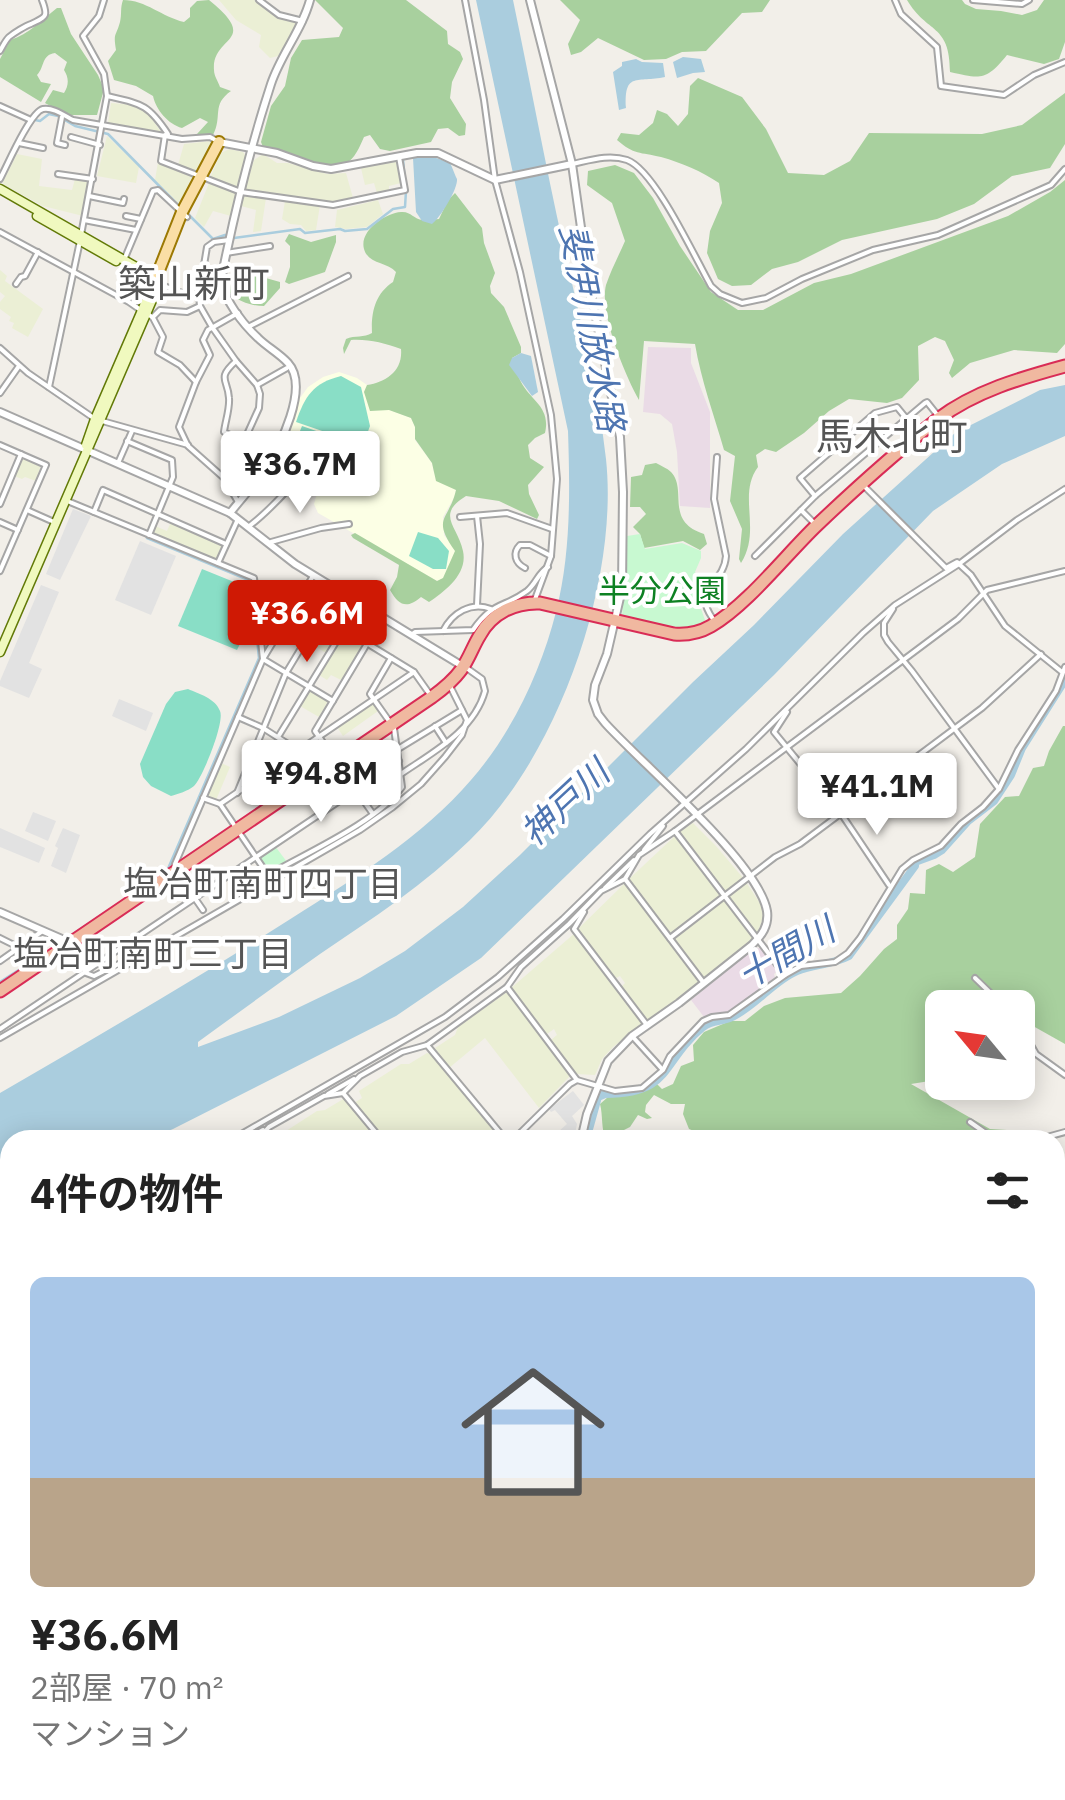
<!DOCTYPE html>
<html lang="ja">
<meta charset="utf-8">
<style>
body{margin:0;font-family:"IBM Plex Sans","Noto Sans JP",sans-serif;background:#f6f6f6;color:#222;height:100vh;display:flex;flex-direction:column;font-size:38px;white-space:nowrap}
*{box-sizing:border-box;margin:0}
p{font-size:32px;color:#767676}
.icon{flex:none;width:55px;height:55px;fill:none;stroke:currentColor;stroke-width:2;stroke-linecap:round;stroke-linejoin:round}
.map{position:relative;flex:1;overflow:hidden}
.drawer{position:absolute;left:0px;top:1130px;width:1065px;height:670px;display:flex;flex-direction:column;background:#fff;border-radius:30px 30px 0 0;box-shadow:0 5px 25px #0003}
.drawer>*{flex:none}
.needle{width:65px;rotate:299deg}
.buttons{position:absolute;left:925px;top:990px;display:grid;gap:20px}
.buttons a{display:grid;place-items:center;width:110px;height:110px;border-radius:15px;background:#fff;box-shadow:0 5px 25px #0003;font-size:50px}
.price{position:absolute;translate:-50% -85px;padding:0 22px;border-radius:10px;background:#fff;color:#222;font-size:32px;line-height:65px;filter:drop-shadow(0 2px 5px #0008)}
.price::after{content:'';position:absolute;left:50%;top:60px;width:30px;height:22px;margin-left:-15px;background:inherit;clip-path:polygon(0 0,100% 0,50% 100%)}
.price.selected{background:#cf1904;color:#fff}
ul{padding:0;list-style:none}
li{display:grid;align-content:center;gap:20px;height:530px;padding:0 30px}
li span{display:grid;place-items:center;height:310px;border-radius:15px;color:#555}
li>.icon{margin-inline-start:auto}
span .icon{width:180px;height:180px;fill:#fffc;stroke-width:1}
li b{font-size:42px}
h2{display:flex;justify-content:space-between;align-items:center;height:120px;padding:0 30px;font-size:42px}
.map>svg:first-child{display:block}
.industrial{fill:#eadbe6}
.education{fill:#fcffe5}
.farmland{fill:#ebefd5}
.forest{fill:#a8d09e}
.park{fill:#c8f9d1}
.pitch{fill:#89dec6}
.parking{fill:#e2e2e2}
.water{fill:#aacdde}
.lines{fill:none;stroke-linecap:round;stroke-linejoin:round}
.stream{stroke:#aacdde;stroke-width:2.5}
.river{stroke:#aacdde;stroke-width:8}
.minor-casing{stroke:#a6a6a6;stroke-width:8}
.tertiary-casing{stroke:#a6a6a6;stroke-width:10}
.secondary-casing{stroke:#627a07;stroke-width:11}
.primary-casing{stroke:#9c7903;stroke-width:14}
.trunk-casing{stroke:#d92c56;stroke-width:15}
.minor{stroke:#fff;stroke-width:4}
.tertiary{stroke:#fff;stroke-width:6}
.secondary{stroke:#f0f9bf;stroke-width:8}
.primary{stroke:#fadea5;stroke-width:10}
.trunk{stroke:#f0b8a0;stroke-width:11}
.labels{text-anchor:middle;stroke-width:8;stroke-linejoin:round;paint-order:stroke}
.park-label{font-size:32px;fill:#0e8123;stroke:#fff}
.water-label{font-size:35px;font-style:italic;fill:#4e75b1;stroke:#fff}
.neighbourhood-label{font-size:35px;fill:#555;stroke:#fff}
.quarter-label{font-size:38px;fill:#555;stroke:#fff}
</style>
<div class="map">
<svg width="1065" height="1800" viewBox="0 0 1065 1800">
<rect width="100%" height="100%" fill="#f2efe9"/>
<g class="industrial">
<polygon points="648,347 691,348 691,363 710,412 710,508 680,506 677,452 672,424 660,414 643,412"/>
<polygon points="755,947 762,949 778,971 774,974 775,977 732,1012 704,1017 691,1000"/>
</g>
<polygon class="education" points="339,372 357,378 367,385 364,392 379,410 390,410 411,418 415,427 415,440 432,463 434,473 456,490 455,496 443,517 444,535 456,551 444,578 437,581 318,513 314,504 318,489 271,471 300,398 308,387 323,377"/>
<g class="farmland">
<polygon points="219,0 254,0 277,18 297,23 278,56 270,58 259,47 261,35 236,20"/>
<polygon points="111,103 134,105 147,112 161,132 108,123"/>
<polygon points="107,136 139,167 136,183 97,176"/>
<polygon points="211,141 211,147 196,172 178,165 184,144"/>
<polygon points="229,149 243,152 246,156 239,189 210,178 221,153"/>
<polygon points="17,154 42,159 39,186 72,190 75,179 90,181 83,216 43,206 4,185 3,182"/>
<polygon points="263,154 277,163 288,163 327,174 346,173 353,198 333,202 245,189 254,160"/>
<polygon points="158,162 193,177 180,205 155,180"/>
<polygon points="396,162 401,183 389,186 389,191 377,193 374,183 365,185 361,168"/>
<polygon points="209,183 237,193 231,216 213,211 204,227 195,218"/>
<polygon points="243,195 266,198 261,231 253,232 256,210 241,206"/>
<polygon points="378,200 383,214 367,227 346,229 335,227 337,210"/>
<polygon points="285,201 320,205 316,230 306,231 301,225 290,224 282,219"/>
<polygon points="0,270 7,276 5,281 43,309 28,337 12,328 14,323 9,321 11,317 0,309 0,302 5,296 0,292"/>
<polygon points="22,457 41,465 36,481 25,477 22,479 14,476"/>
<polygon points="171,522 222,544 217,559 212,560 152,533 155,526 167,531"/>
<polygon points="321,618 340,630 326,653 307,641"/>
<polygon points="345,633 363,644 341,680 331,675 327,680 319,675"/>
<polygon points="310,689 328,701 319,717 300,706"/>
<polygon points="372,703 378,711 343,736 337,727"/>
<polygon points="319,740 325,748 293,770 288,761"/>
<polygon points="221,763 230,767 216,800 206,796"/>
<polygon points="693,823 716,846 744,879 725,894 678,833"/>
<polygon points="676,835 722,896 670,936 628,880"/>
<polygon points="626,882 700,981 647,1022 621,987 625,983 620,976 614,979 577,930"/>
<polygon points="746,882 763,908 764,917 756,935 727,897"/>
<polygon points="724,899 755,939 703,979 673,938"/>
<polygon points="575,933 643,1024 613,1047 602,1059 595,1075 576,1074 551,1040 557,1035 554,1029 547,1034 510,989"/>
<polygon points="507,992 571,1075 539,1108 485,1038 449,1068 435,1048 455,1035 458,1027"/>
<polygon points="427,1053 434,1055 504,1140 385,1140 354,1103 362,1098 359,1091 401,1064 409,1064"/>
<polygon points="345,1098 380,1140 272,1140 317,1111 325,1110"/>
<polygon points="10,1509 10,1608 2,1609 0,1589 0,1510"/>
<polygon points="87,1790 175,1790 176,1800 89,1800"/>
</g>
<g class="forest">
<path d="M123,0C146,0 162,17 184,22L190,17V8L197,1L209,0C262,43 211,35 214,70C214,76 218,81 220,87L231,91C211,105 223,116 213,135L198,136L197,134L208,122L200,118L182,128C168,124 156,110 153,96L136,86L114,80L108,61L116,50C113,32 116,37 120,22C122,14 120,8 123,0Z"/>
<path d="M315,0H406L447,31L448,44L460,52L463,59L452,82L450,98L466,124L465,135L459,136L448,128L438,129L431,142L390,151L380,149L370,135L364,137C360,146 355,159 345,164C328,174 282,153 263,147L261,142L271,106L285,86L291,58L302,40L339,37L343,28Z"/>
<polygon points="560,0 770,0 762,12 742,13 706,51 682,52 666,59 644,60 598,38 581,52 571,55 568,44 580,20"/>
<path d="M907,0H962L965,4L976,9L1001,11L1022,15L1037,10L1044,0H1065V42L1059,59L1044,64L1007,55C986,81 981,79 950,72C950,23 927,34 907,0Z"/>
<path d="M57,8H61L71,34L98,75L104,89L97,115H67L45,103L53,90L64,93C69,85 69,78 64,70L67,62L55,53C41,55 45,67 37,75L41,82L51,84L41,102L0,77V59L10,40C29,34 42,20 57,8Z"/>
<path d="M698,78L742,97L766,129L788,173L824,175L850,161L869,133L982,134L1022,125L1065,93V144L1050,168L1012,176L974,204L937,219L842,240L798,262L772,269L751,285L732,286L718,279L707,253L710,231L722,203L719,183C701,171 682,163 661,157C640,152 634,155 617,140L621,133L639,135L653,123L657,110L667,114L678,126L688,114L690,86Z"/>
<path d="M615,165L634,173L653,198L680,246L711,292L738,310H763L814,283L851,274L1008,216L1050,192L1065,180V344L1057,353L1014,350L970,363L952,378L949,373L954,360L945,341L935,337L918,346L919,380L902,398L887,403L849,399L829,411L804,433L776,452L765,449L756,455L758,467C737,495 762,530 741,563L739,559L742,529L730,501L735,456L724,450C714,415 701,380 695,344L644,341L639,400C625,375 599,313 606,285C611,270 619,255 625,241L612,203L587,185L588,171Z"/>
<path d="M455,193L482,228L484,243L495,273L490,286L491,293L504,307L521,347V353L512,358C515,366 517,375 521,382C531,401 551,407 545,433L535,438L528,445L530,458L544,467L528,485L529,494L539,515L537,519L499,501L466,496C435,515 458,526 463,551C468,574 445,591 429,602L421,597C407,609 399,606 390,590L397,577L399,565L353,538L351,535L355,533L437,581L443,578L455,551C431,517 449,521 456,490L436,481L432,463L415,439V427L411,418L389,410L370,411L364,392L367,385C386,382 403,371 401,349C384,343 369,339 351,340L344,354L343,348L346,339C355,335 364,338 372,333C371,312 375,294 393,282L396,272C387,262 368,264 364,249C359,231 385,213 401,212C411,211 413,219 423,220C428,222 434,219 439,219L448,200Z"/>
<polygon points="289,234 311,242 336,235 336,242 325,272 289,284 285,282 290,267 290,246 285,241"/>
<path d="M242,266L249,267L255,275L280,282V288L264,306C252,306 239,302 230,293L231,285L240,283L247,285L250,281L241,272Z"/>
<path d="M656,463C661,466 667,468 671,472C688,490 664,521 704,534L707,544L700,550L683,541L644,548L640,534L633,527L646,514L640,507H630L631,477L642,475L645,465Z"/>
<path d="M1063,726H1065V1044L1033,1026L1018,1034V1008H942V1079L911,1084L990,1129L1007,1130L1037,1140H710L704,1135L689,1129L683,1114L685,1104H671L654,1095L646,1105L645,1112L652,1118L647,1119L638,1115L630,1127L622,1131L620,1140H606C601,1130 603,1115 600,1104L608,1097L643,1092L657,1084L662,1089L673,1084L681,1066L694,1061L693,1045L704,1032L730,1021H745L764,1006L785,998L841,993L860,976L884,949L897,939V925L908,909L910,893L925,894L926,870L939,864L953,872L975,857L980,824L1005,797L1019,796L1033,768L1044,766L1049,751Z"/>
<path d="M1055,1242L1065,1243V1296L1062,1303L1065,1304V1714L1055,1675L1062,1654C1052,1638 1052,1611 1059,1593L1055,1587Z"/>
<polygon points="1065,1734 1065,1800 1006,1800 1016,1790 1055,1790 1055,1760"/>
<polygon points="240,1790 434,1790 433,1795 444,1800 234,1800 238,1797"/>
<polygon points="534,1790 935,1790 936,1800 540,1800"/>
</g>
<g class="park">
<polygon points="640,534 645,549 682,543 701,551 701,558 695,572 702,585 700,606 705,620 702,629 679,632 622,618 627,536"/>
<polygon points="259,741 287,757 240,789"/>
<polygon points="275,846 287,862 268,873 259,860 260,856"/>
</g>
<g class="pitch">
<path d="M341,376L361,387L370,426L363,445L296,422C305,396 313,383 341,376Z"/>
<polygon points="302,426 371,450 357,489 287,463"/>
<polygon points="418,532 438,538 449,551 446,569 433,569 409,556"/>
<polygon points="202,569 244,586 248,627 237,650 178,626"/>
<path d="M188,689C199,694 215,698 220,711C225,722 203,777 194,786C188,791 178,794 171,796L151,786L143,777L140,764L166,704L175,692Z"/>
</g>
<g class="parking">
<polygon points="73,509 91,516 60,580 46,574"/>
<polygon points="140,541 176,556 151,615 115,600"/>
<polygon points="41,585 59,592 29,663 42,669 29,698 0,686 0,681"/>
<polygon points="119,699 153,713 146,731 112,716"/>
<polygon points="33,812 56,821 48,841 25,831"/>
<polygon points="0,828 45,848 39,863 0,847"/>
<polygon points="63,828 80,835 66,873 51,866 58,848 55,846"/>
<polygon points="573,1091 584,1105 572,1116 577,1124 575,1134 569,1140 549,1140 567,1124 555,1110 551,1112 549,1109"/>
</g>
<g class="water">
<path d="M476,0H513C530,81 545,163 563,244C579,316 598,386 606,459C619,581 559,754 470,840C425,884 372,919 320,954C279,983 238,1013 198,1042V1047L279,1017L360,978L405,951L438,926L463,907L520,855L693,682L754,625L843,534L955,433L1040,390L1065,385V436L1002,464L933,511L774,675L481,958L396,1016L173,1129L147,1140H10V1214L0,1220V1093C98,1036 196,979 292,918C355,878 422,837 471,780C512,733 541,671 556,612C571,553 570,491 568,431Z"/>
<polygon points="683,57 701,59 705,72 693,73 677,78 673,62"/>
<path d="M636,59L642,62L663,63L665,77C637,83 624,71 626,108L619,110L613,72L622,66V62Z"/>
<path d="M428,155L450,163C451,164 456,178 457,179C458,189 440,218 432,224L422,221L416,212L413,158L414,156Z"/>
<polygon points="521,353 531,356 538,392 532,396 509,365 512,358"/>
</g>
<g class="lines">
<g class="stream">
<polyline points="35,120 40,121 49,114 58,116 75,126 108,134 181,208"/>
<polyline points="403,159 405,183"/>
<polyline points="0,174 6,164"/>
<polyline points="187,213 213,239 225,235 234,238 300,229 305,233 340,229 345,231 367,229 393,209 405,207 406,191"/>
<polyline points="147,538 251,581 259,658 167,871"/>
<polyline points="67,938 148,884"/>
<polyline points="0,982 61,943"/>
<polyline points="205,1800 205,1790"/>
</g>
<g class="river">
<path d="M586,1140L598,1097L605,1094C673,1094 660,1062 703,1027C712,1020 722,1022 732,1017C756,1006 773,981 797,971C814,964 832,965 849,956L915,866V862L934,855L942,850L968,821L994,801L1011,775L1022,748L1065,680"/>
<polyline points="0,1232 10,1234"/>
<polyline points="0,1613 8,1671 0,1672"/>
<polyline points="1055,1707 1060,1717 1055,1724"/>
<polyline points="980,1790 985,1800"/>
</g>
<defs>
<g id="minor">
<polyline points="259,0 279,15 303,21"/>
<polyline points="465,0 484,100 495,180 520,272 551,415 557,479 551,556 534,602"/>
<polyline points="895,0 901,14 937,47 941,86 1004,95 1034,75 1065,62"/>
<polyline points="973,0 1022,4 1029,0"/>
<path d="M0,51C3,46 5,41 9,37C14,33 25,26 31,24C45,17 49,18 42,0"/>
<path d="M107,96C142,104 148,104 168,134"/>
<polyline points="0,106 31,120"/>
<polyline points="62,117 57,143 65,145"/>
<polyline points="165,135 161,161 241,192 333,205 405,190 399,157"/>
<polyline points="71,137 100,145"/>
<polyline points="19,143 43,148"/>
<path d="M572,164C591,160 609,154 627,160C655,170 695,258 711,286L720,294L742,303L766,298L802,279L873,250L938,235L1051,185L1065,169"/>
<polyline points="58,174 93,179"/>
<path d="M0,179C7,166 30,112 43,109C53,107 65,116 73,120L182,139L210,137L219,142"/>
<polyline points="89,196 123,203 124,199"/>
<polyline points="126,216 141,219"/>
<polyline points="84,220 136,230"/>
<polyline points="0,232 129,302 142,311"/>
<polyline points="81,235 107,96 104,74 83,36 99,16 104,0"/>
<polyline points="229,240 214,242 207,247 199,295 200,306 212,327 236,361 257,385 260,394 259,408 244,441"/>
<polyline points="226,253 270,246"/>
<polyline points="124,260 153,191 158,190 187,217"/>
<polyline points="16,284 21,277 25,276 38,252"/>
<polyline points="159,284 182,293 198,295"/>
<polyline points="147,313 153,318 163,337 158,352 180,365 196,382"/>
<polyline points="238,313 208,330 203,340 210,355 196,382 179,427 188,446 224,478 238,502"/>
<polyline points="154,316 160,310 187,312 200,306"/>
<polyline points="248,327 348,276"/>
<polyline points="0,348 28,373 95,419 188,445"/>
<path d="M236,361C216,379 228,379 229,398C230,409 225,422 224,432L272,455"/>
<polyline points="257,385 287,368"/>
<polyline points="49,387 80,241"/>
<polyline points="0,393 19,366"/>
<polyline points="127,441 172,460 173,477 149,535"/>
<polyline points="0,445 46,465 0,571"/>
<polyline points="118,463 132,431"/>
<polyline points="264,470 274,477 299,484"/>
<polyline points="865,487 946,568 957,562 959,564"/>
<polyline points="269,490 280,480"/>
<polyline points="815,496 800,478 875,413 897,407 906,418"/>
<polyline points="65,500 254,578 263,659 333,701"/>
<polyline points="0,504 21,454"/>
<polyline points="27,510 54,522"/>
<polyline points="801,510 815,524"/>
<polyline points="94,512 103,490 226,544"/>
<polyline points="477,516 480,544 477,605"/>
<polyline points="460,517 507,513 552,529"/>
<polyline points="0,522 18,530"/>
<path d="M248,527C266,514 279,499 294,483"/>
<polyline points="271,542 321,528 349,524"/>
<polyline points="755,556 815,496 925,403 927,402 939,417"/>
<polyline points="218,563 238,519"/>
<polyline points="959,564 971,575 1005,626 1062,672"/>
<path d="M525,568C515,563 512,553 520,545H530L551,556"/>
<polyline points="298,601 414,672 431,696"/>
<polyline points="893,609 884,623 884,635 888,642 912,671 999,789"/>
<path d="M713,619C690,586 724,586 726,556L714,499L717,457"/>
<path d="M443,631C452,613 471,601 491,609"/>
<path d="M411,635L415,632L473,630C493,601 504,608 527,591C536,584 538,573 548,567"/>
<polyline points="787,712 774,732 840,812 889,885"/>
<polyline points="238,717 263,728 299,751"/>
<polyline points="435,726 446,743"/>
<polyline points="278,737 344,629"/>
<polyline points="398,749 462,710"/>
<polyline points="334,758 315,731 383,617"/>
<polyline points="339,766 373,814"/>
<path d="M401,774C433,752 474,731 485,691L482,679L468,669"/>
<polyline points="237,793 286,673 321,615"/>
<path d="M203,798L220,804L268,875C306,853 377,822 402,787L394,728L370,694L391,658"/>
<polyline points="220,804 414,672"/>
<polyline points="675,831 785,975"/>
<polyline points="644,850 663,826"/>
<polyline points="625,879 703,982"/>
<polyline points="605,888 634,860"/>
<polyline points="203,910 174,868 175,864 263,659 313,576"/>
<polyline points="584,912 574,929 647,1025"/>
<polyline points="0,938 18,947"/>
<polyline points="670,938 775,857 800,844 982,708 1041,654"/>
<polyline points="70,948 86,973 94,976 135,956 140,957 360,830 393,807 421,784 445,757 462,735 467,720 451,688"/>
<polyline points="0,961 41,932"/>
<polyline points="975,978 1006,1008"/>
<polyline points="507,987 577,1080 615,1091 642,1088 663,1070 670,1056 703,1021 712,1017 729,1015 785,975 801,966 835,962 848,953 860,938 902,869 913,860 941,846 961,824 983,807 999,789 1018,750 1056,691 1065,667"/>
<polyline points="1018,1022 1036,1054 1065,1075"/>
<polyline points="0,1029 399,761"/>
<polyline points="632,1036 662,1069"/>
<polyline points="0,1038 139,958"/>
<polyline points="427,1045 506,1140"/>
<polyline points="343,1093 382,1140"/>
<polyline points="328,1094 354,1079"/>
<polyline points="970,1122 987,1134 1026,1140"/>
<polyline points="231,1140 445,1017 498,977 563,919 650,834 746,749 863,633 895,605 959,564 1017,520 1065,489"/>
<polyline points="245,1140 263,1130"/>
<polyline points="257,1140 269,1127 324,1096 343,1093 360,1076 402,1052 427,1045 507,987 521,967 569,924 601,891 625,879 639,855 675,831 958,619 987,590 1065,571"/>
<polyline points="513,1140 570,1084 577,1080"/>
<polyline points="1036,1140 1065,1132"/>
<polyline points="1055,1183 1065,1180"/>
<polyline points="0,1264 10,1262"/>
<polyline points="0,1272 10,1269"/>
<polyline points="1,1331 10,1306"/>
<polyline points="0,1369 10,1372"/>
<polyline points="1055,1408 1065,1409"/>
<polyline points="0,1431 10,1434"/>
<polyline points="0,1611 10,1610"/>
<polyline points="0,1675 10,1673"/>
<polyline points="0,1735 10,1734"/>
<polyline points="82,1790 84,1800"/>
<polyline points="0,1792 10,1748"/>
</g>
<g id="tertiary">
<path d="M530,0L572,164L589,284L620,437L623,492L622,589L607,654L595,685L593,700L598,714L605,723C641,763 759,863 767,911C769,926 762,935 752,945L679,1003L632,1036L608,1061L587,1114L581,1140"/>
<polyline points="219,142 277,153 313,166 331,169 417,153 438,153 495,180 572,164"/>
<polyline points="0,412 230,513 295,564 464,667"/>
<path d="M230,513C241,499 254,485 264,470C280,447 310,387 288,363C279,353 267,347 258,338C242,323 225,301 221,280C234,214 250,148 271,84C281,54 302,30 310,0"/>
<polyline points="0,912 62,939 68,945"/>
<polyline points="0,1469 10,1468"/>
<polyline points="568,1790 568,1800"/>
<polyline points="998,1800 998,1790"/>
</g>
<g id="secondary">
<polyline points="0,189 157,279"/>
<polyline points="37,216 116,261"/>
<polyline points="86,445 95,419 156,278"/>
<polyline points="0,652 159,284"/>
</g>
<polyline id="primary" points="156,278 182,212 219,142"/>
<path id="trunk" d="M0,991L432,697C443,689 453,681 461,670C469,659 473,646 480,635C492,613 515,602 540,603L674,634C687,635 699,633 711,626C747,605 785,556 816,526C855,489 896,452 938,419C975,391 1021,378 1065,366"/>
</defs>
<use href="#minor" class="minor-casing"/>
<use href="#tertiary" class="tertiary-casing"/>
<use href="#secondary" class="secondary-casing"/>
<use href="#primary" class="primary-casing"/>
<use href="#trunk" class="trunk-casing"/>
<use href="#minor" class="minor"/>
<use href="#tertiary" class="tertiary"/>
<use href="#secondary" class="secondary"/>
<use href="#primary" class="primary"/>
<use href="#trunk" class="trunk"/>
</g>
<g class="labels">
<g class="park-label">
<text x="662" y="602">半分公園</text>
</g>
<g class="water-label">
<text transform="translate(592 328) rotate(79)" y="12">斐伊川放水路</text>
<text transform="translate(565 803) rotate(-43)" y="12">神戸川</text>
<text transform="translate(786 953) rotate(-30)" y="12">十間川</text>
</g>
<g class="neighbourhood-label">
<text x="263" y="896">塩冶町南町四丁目</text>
<text x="153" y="966">塩冶町南町三丁目</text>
</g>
<g class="quarter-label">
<text x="194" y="297">築山新町</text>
<text x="892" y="450">馬木北町</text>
</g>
</g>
</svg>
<div class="buttons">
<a><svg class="needle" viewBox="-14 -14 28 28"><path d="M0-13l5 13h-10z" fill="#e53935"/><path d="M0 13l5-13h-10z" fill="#767676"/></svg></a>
</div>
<b class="price" style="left:300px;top:516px">¥36.7M</b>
<b class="price selected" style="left:307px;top:665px">¥36.6M</b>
<b class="price" style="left:321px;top:825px">¥94.8M</b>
<b class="price" style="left:877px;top:838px">¥41.1M</b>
<section class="drawer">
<h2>4件の物件<svg class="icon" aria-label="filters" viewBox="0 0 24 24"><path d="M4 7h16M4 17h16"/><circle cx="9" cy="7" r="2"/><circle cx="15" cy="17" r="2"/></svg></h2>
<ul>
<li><span style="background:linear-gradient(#a9c7e8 65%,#b9a48a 0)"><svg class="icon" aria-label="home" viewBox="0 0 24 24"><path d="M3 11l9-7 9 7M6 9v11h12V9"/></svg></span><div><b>¥36.6M</b><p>2部屋 · 70 m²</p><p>マンション</p></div></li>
</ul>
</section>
</div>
